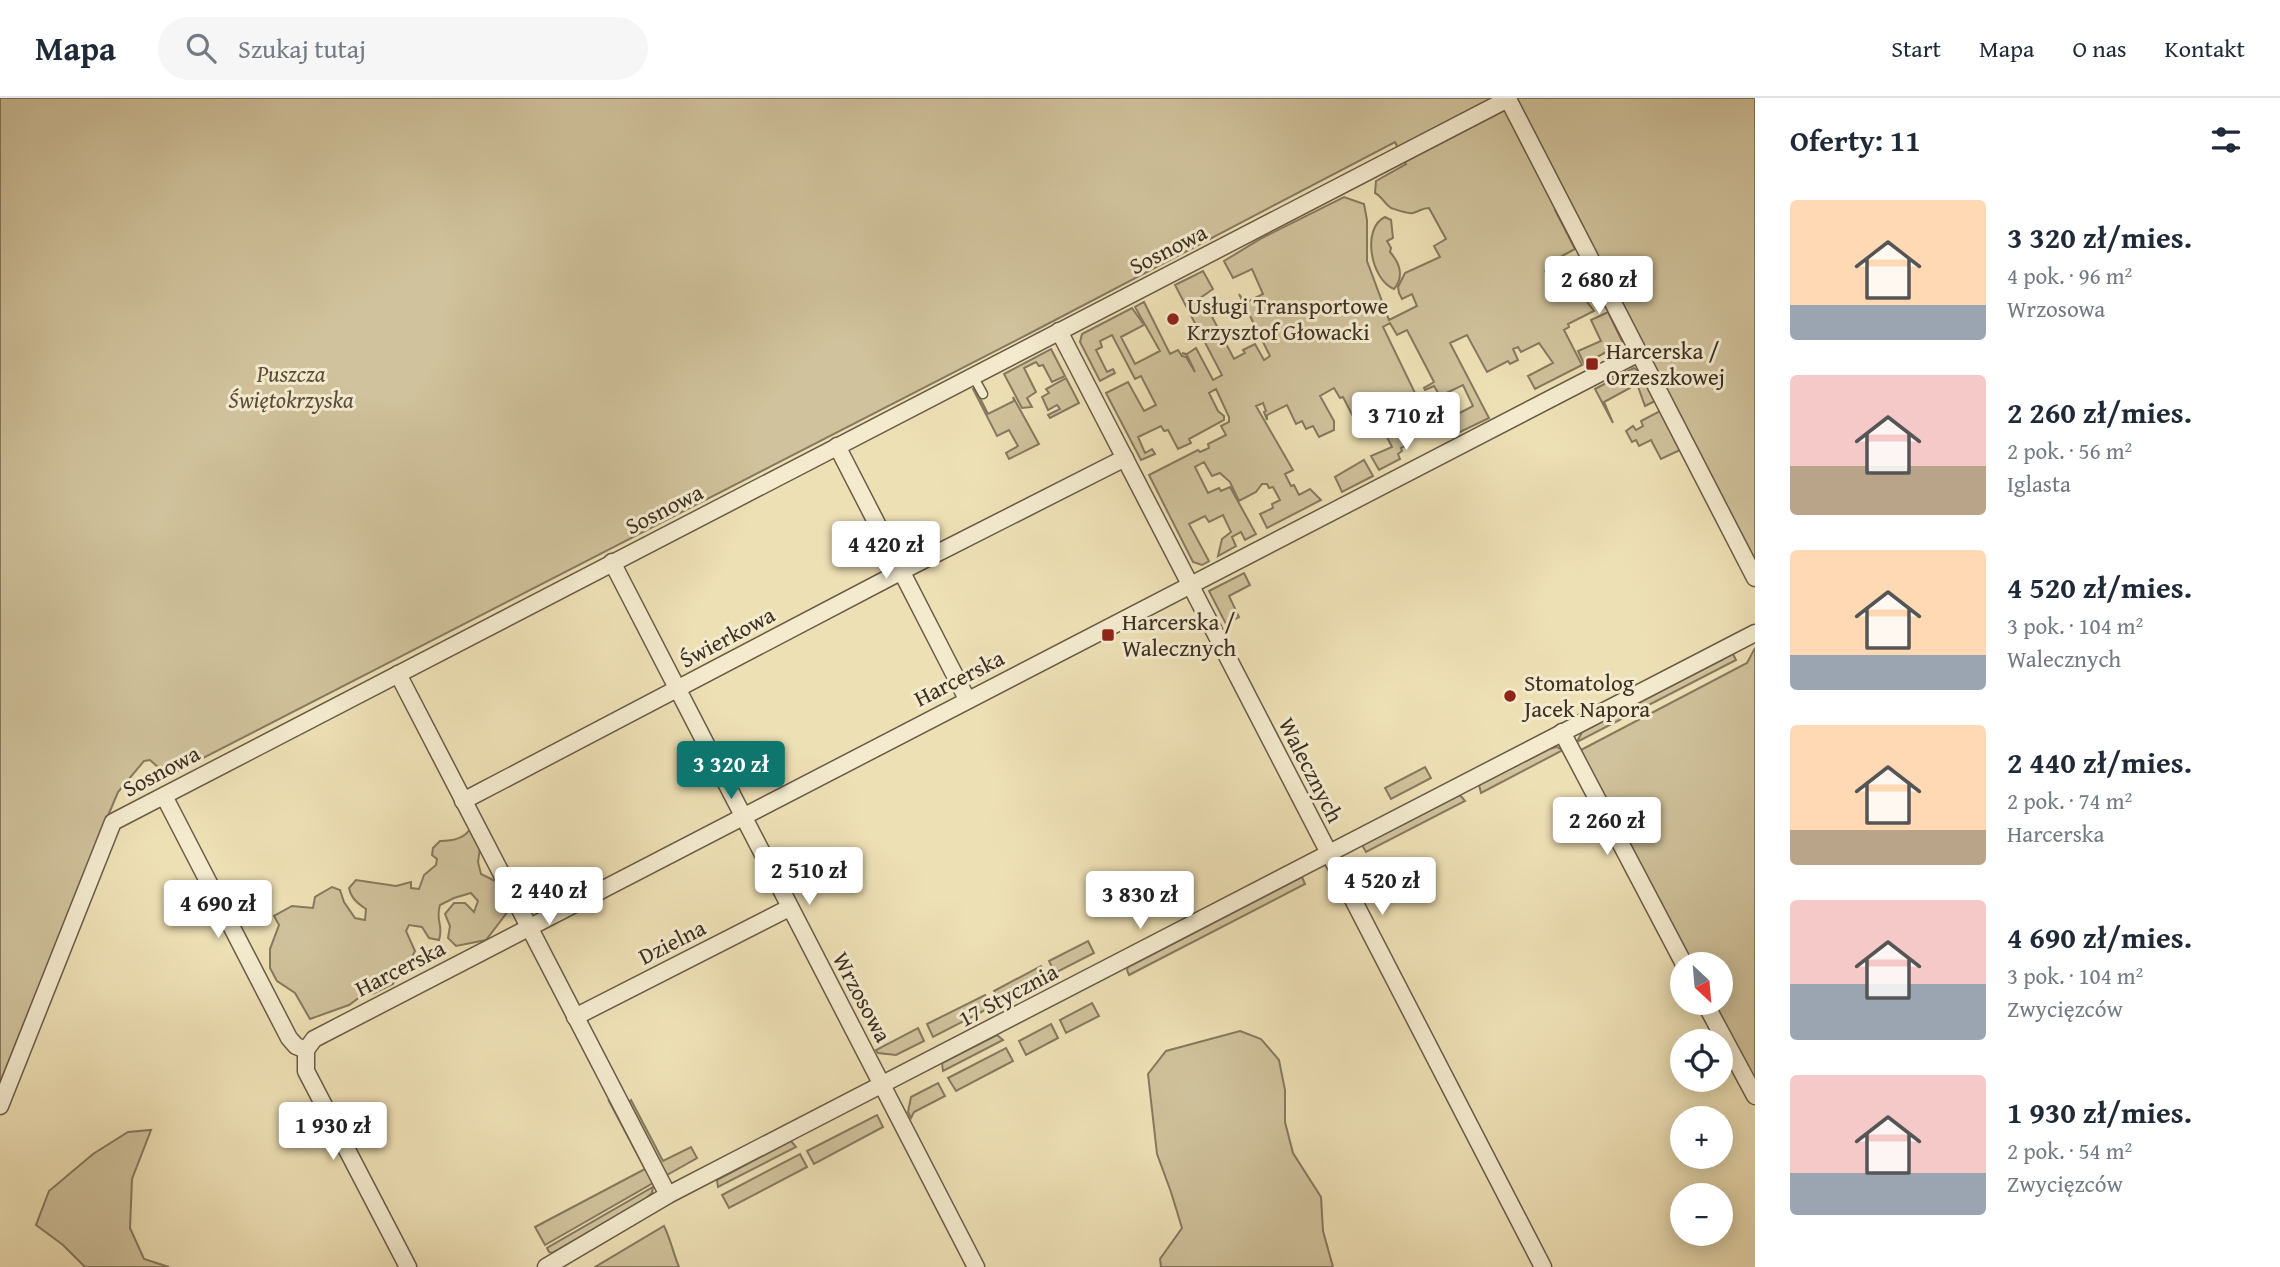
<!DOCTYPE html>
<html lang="pl">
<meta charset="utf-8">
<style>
body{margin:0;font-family:"Gentium Book Plus",serif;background:#f6f6f7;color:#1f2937;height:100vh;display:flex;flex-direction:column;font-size:26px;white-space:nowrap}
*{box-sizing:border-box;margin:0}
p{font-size:23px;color:#747a83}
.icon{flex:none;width:38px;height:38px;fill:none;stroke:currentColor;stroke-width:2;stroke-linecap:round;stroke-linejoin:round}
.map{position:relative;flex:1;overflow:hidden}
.drawer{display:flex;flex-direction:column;background:#fff;width:525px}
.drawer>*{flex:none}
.needle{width:46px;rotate:154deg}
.buttons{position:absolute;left:1670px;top:854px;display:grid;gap:14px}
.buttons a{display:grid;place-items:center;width:63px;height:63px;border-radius:50%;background:#fff;box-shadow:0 4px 18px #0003;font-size:35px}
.price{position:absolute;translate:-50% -60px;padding:0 16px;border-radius:7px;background:#fff;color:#222;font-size:23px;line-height:46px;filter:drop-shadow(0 2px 4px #0008)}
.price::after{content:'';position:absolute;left:50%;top:42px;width:21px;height:16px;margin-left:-10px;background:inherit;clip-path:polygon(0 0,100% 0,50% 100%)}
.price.on{background:#0f766e;color:#fff}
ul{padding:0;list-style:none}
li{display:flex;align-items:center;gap:21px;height:175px;padding:0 35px}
li span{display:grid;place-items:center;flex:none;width:196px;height:140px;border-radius:7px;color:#555}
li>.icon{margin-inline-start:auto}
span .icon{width:84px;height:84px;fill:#fffc;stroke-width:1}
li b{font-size:30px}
h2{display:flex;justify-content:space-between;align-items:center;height:84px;padding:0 35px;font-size:30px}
header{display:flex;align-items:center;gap:42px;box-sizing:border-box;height:98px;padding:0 35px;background:#fff;border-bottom:2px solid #e0e1e3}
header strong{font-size:33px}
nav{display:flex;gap:38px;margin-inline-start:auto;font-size:24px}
.search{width:490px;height:63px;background:#f6f6f7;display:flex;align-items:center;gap:18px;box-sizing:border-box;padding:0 24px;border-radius:38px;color:#747a83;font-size:26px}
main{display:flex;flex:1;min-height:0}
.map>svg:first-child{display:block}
.green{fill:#d0c29c;stroke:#86795f;stroke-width:2}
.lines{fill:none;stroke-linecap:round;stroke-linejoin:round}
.service-casing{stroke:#685c47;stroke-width:11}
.minor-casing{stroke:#685c47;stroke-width:19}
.service{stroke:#f4ebcf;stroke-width:8}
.minor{stroke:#f4ebcf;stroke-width:16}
.poi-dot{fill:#8f2418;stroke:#f4ebcf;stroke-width:2.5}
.labels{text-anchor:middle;stroke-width:6;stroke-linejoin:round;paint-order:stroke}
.street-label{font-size:23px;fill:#3c3022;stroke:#f4ebcf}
.poi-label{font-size:23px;fill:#3c3022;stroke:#f4ebcf;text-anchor:start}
.park-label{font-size:23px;font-style:italic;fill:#5a4d3a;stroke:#f4ebcf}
</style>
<header>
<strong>Mapa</strong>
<div class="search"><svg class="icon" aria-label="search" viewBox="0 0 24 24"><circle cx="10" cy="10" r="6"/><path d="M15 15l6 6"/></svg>Szukaj tutaj</div>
<nav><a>Start</a><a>Mapa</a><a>O nas</a><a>Kontakt</a></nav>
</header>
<main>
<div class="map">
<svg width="1755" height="1169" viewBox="0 0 1755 1169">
<rect width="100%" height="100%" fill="#eee0b5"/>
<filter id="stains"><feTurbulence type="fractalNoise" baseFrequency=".00286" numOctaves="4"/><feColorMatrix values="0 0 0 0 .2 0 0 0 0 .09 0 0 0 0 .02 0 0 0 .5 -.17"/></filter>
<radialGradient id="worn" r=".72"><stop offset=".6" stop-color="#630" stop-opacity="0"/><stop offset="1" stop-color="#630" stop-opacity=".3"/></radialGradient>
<g class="green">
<path d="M0,0H1755V475L1564,107L1555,112L1575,151L1562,158L1564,163L1545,173L1554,191L1573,181L1572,178L1585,171L1604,208L1595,203L1592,198L1585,201L1594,213L1568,226L1569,229L1564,232L1582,267L1535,291L1528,278L1553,265L1539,245L1521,254L1518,249L1513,251L1518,262L1510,266L1508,263L1487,274L1467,237L1450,245L1489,320L1458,335L1450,320L1473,308L1463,287L1440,298L1434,288L1425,292L1424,290L1434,284L1407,232L1397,237L1390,225L1383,229L1415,295L1386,309L1405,348L1401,350L1402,353L1398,356L1400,361L1379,372L1371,358L1392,349L1382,329L1363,338L1343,299L1340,300L1334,290L1320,298L1334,323V332L1319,339L1313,328L1306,331L1302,323L1296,326L1287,307L1267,317V322L1264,314L1266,313L1263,305L1256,308L1293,372L1285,376L1291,388L1294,387L1299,397L1310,391L1321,402L1267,430L1260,416L1273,410L1272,406L1280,402L1273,389L1269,390L1267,386H1262L1256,394L1239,403L1230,384L1220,375L1212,378L1204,364L1195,369L1208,395L1219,390L1221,393L1230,389L1256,436L1245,442L1241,434L1232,439L1236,448L1218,458L1222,441L1231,434L1223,417L1209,424L1205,418L1189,426L1209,463L1202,467L1193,464L1149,377L1198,352L1200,354L1209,350L1208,346L1226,337L1221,328L1229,324V319L1216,291L1209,295L1218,313L1224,318V322L1189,341L1191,345L1178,351L1168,332L1164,333L1161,328L1138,339L1145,355L1152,351L1155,356L1141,362L1106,295L1128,284L1144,313L1156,307L1141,278L1135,281L1112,237L1100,243L1102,249L1096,252L1107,274L1113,271L1115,275L1100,283L1080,244L1082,236L1132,210L1144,227L1121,239L1135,266L1160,253L1135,209L1144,204L1170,256L1178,252L1182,258L1186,259L1195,274L1187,257L1182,255L1187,256L1196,250L1213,282L1222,277L1175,187L1203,173L1213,191L1196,203L1202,214L1208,211L1234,261L1245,255L1243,252L1255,246L1264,262L1270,258L1239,196L1245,205L1263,196L1252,171L1233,180L1224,163L1262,140L1344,99L1364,106L1367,122V163L1389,222L1417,208L1412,196L1402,201L1399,195L1398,189L1405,175L1440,159L1434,148L1446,141L1429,110C1422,110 1420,113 1413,115C1408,116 1397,112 1391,110C1384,106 1383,99 1375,95L1376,83L1406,66L1395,44L1040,230L168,678L150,662L144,663L118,694L110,713L0,985Z"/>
<path d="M1385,119L1391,122L1393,140L1387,143L1391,150L1390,154C1399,164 1405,178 1394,191C1371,182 1361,130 1385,119Z"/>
<polygon points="1608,214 1623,245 1584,266 1578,253 1601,243 1591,222"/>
<polygon points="1051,251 1065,278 1052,284 1043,267 1039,268 1036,264 1024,270 1036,294 1027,300 1032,309 1022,310 1004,276"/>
<polygon points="1634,270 1640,274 1655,303 1645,308 1636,283 1629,286 1630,290 1604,304 1613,325 1595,291"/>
<polygon points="1066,280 1079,305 1050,320 1048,317 1060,311 1057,307 1048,312 1042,299 1049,295 1046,291"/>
<polygon points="975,290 988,316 1014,303 1013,299 1039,346 1009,361 1006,355 1018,348 1009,332 997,338 973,291"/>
<polygon points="1660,313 1680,352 1661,361 1651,342 1639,348 1636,342 1632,344 1626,333 1633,328 1636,332 1643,328 1641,323"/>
<polygon points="1364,362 1373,378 1342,394 1335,379"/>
<polygon points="1244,475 1250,487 1229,498 1239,519 1226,526 1209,493"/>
<polygon points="1755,550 1755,994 1708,905 1720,905 1720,866 1688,866 1579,653 1747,565"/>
<polygon points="1733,556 1736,562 1577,644 1582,634"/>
<polygon points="1557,649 1563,652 1481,695 1479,687 1549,651"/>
<polygon points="1425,669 1431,680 1391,701 1385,690"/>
<polygon points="1460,697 1465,703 1366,754 1362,747"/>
<path d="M470,731L480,750L478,764L481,776L499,785L509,812L486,842L456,848L448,840L450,828L445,816L454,805H465L474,814L478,803L471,795L454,800L440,807C435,823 444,827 439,842L429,840L422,829L409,827L406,833L415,853L409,865L398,876L393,886L374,895L360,899L349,907L310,921L295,895L277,883L270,870V851L279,827L274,818L292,808L313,810L315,799L332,789L340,792L344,804L355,820L365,822L366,811C357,805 351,800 349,790L356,782L396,788L411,784V790L419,791L424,777L436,767L437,761L432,757L433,750L440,743C451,743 464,741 470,731Z"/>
<polygon points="1302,779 1305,786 1129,877 1127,872 1128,869"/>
<polygon points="1088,843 1094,855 1055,875 1049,863"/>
<polygon points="1041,868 1047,879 1000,904 994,893"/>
<polygon points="985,897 991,909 933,939 927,926"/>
<polygon points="1092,905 1099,918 1066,935 1060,922"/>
<polygon points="1051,926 1058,940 1026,957 1019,943"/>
<polygon points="918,930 924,943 896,957 878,955 876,952"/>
<polygon points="1240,933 1261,941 1279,962 1285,992 1285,1024 1293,1055 1321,1099 1323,1133 1333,1169 1161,1169 1160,1161 1182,1130 1171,1094 1157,1056 1148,976 1166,953"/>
<polygon points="997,937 1003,942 943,973 942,965"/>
<polygon points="1006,950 1013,963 956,993 948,980"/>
<polygon points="938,985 945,998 914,1014 911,1020 908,1014 911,999"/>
<polygon points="631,1002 663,1063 691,1049 697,1060 667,1077 628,1006"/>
<polygon points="609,1003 613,1004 653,1085 545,1147 535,1129 645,1071"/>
<polygon points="877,1017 883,1029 814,1066 807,1053"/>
<polygon points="151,1032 132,1081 130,1130 144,1161 169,1169 85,1169 63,1147 36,1127 49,1093 93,1056 128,1034"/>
<polygon points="791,1043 796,1049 718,1089 717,1082"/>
<polygon points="800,1056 807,1069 729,1110 722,1097"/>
<polygon points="653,1089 652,1095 645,1101 552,1155 549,1154 547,1150"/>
<path d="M664,1128C671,1142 673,1155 679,1169H595Z"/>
</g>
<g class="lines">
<defs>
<polyline id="service" points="973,278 983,296"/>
<g id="minor">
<polyline points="1059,233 1543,1169"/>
<polyline points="837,348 967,601"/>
<polyline points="612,464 976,1169"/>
<polyline points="398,576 668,1097"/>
<polyline points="1562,634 1684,866"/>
<polyline points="164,698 289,940 296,948 306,952"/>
<polyline points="463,703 902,473 1125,360"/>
<polyline points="1705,905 1755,998"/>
<polyline points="575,919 789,810"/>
<polyline points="0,1008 113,724 1508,1 1755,480"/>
<polyline points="408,1169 306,973 306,952 314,941 1639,255"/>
<polyline points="546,1169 668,1097 1755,535"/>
</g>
</defs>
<use href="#service" class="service-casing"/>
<use href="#minor" class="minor-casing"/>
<use href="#service" class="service"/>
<use href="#minor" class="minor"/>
</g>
<g class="poi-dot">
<circle cx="1173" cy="221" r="7"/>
<rect x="1585" y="259" width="14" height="14" rx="3.5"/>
<rect x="1101" y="530" width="14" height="14" rx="3.5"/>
<circle cx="1510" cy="598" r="7"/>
</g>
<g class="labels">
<g class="street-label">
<text transform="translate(1168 151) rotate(-27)" y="8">Sosnowa</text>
<text transform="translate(664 411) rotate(-27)" y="8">Sosnowa</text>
<text transform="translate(727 539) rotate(-28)" y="8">Świerkowa</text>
<text transform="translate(959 580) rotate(-27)" y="8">Harcerska</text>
<text transform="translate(1311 672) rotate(63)" y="8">Walecznych</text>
<text transform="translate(161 673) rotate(-28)" y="8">Sosnowa</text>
<text transform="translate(672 844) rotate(-27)" y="8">Dzielna</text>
<text transform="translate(400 870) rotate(-27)" y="8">Harcerska</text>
<text transform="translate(1008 897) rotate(-28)" y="8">17 Stycznia</text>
<text transform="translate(862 899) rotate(62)" y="8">Wrzosowa</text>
</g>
<g class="poi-label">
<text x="1187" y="216">Usługi Transportowe<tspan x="1187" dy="26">Krzysztof Głowacki</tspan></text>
<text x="1606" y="261">Harcerska /<tspan x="1606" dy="26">Orzeszkowej</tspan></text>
<text x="1122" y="532">Harcerska /<tspan x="1122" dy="26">Walecznych</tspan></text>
<text x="1524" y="593">Stomatolog<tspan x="1524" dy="26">Jacek Napora</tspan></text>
</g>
<g class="park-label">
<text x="291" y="284">Puszcza<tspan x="291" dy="26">Świętokrzyska</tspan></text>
</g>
</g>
<rect width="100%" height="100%" filter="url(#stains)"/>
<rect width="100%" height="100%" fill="url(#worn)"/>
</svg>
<div class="buttons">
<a><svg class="needle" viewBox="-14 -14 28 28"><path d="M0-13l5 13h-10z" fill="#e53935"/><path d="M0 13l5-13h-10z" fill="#747a83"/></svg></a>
<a><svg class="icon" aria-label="locate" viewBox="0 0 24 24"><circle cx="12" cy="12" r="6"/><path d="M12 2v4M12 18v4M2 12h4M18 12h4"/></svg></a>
<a>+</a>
<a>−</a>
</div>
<b class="price" style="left:1599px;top:218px">2 680 zł</b>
<b class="price" style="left:1406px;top:354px">3 710 zł</b>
<b class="price" style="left:886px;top:483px">4 420 zł</b>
<b class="price on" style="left:731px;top:703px">3 320 zł</b>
<b class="price" style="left:1607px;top:759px">2 260 zł</b>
<b class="price" style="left:809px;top:809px">2 510 zł</b>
<b class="price" style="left:1382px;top:819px">4 520 zł</b>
<b class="price" style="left:549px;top:829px">2 440 zł</b>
<b class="price" style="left:1140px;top:833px">3 830 zł</b>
<b class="price" style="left:218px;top:842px">4 690 zł</b>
<b class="price" style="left:333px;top:1064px">1 930 zł</b>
</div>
<section class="drawer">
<h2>Oferty: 11<svg class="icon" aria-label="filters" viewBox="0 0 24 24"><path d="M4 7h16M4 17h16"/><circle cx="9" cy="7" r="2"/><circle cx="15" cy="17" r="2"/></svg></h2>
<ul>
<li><span style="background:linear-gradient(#ffd9b3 75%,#9aa5b1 0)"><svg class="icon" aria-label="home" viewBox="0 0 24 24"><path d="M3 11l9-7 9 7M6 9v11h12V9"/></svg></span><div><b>3 320 zł/mies.</b><p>4 pok. · 96 m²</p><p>Wrzosowa</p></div></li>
<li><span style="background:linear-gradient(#f6c9c9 65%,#b9a48a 0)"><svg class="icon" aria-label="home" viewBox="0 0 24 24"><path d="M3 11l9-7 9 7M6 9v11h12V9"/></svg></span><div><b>2 260 zł/mies.</b><p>2 pok. · 56 m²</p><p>Iglasta</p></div></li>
<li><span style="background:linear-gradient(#ffd9b3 75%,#9aa5b1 0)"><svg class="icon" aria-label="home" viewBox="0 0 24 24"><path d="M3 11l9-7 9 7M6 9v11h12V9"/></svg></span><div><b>4 520 zł/mies.</b><p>3 pok. · 104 m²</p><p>Walecznych</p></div></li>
<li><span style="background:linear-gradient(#ffd9b3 75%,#b9a48a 0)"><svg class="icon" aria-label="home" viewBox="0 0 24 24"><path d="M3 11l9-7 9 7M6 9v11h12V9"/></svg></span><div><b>2 440 zł/mies.</b><p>2 pok. · 74 m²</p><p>Harcerska</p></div></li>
<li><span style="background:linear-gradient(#f6c9c9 60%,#9aa5b1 0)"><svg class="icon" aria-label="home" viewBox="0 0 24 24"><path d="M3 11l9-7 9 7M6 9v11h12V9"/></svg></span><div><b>4 690 zł/mies.</b><p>3 pok. · 104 m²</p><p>Zwycięzców</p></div></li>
<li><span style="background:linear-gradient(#f6c9c9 70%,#9aa5b1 0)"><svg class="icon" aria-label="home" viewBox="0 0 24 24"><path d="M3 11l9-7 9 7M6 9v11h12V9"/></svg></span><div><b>1 930 zł/mies.</b><p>2 pok. · 54 m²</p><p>Zwycięzców</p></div></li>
</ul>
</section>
</main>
